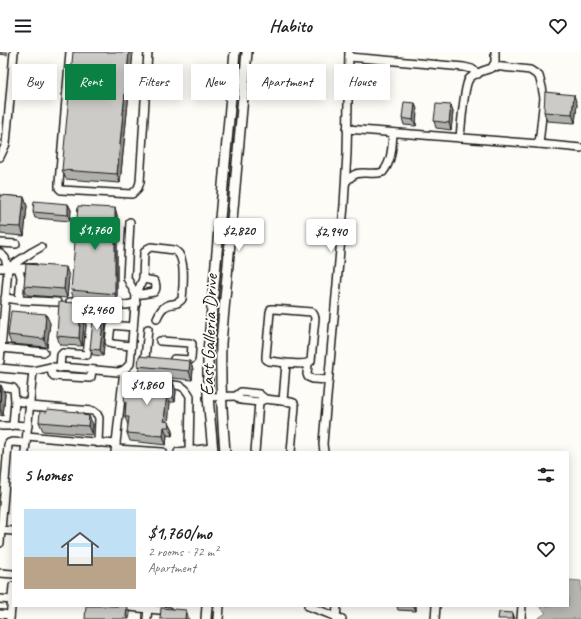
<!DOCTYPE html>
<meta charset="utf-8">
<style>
body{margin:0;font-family:Caveat,sans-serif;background:#f2f2f2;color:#202124;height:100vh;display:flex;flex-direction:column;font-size:15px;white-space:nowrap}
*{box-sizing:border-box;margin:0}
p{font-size:13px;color:#757577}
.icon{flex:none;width:22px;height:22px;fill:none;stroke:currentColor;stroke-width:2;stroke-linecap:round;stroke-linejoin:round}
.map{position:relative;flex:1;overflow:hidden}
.side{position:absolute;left:12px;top:399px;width:557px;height:156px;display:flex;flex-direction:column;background:#fff;border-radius:0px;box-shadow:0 2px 10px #0003}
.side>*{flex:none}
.top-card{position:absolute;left:12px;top:12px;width:557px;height:36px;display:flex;gap:8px}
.price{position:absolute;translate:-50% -34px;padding:0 9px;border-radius:4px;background:#fff;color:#222;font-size:13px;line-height:26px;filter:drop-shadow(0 1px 2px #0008)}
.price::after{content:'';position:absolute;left:50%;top:24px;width:12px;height:9px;margin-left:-6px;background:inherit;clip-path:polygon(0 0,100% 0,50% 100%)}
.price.selected{background:#0b8043;color:#fff}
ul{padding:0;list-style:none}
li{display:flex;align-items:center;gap:12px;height:100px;padding:0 12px}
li+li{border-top:1px solid #e0e0e0}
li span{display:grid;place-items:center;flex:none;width:112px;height:80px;border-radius:0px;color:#555}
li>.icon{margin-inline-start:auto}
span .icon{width:48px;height:48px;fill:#fffc;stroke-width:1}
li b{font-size:17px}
h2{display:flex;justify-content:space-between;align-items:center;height:48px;padding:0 12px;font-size:17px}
.chip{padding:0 14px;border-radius:0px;background:#fff;box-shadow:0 2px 10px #0003;font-size:14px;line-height:36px}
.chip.selected{background:#0b8043;color:#fff}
header{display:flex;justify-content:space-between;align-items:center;height:52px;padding:0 12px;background:#fff;font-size:18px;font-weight:700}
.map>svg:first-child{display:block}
.water{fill:#b7b6b2;stroke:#797876}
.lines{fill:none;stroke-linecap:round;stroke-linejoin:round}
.minor-casing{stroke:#1c1c1c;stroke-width:10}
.major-casing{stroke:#1c1c1c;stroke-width:12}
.minor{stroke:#fdfcf7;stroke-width:7}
.major{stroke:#fdfcf7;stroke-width:9}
.wall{fill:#afafac;stroke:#1c1c1c}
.shaded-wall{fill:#8f8e8c;stroke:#1c1c1c}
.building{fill:#cccbc8;stroke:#1c1c1c}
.labels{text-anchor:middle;stroke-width:4;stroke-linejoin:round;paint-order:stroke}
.street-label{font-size:19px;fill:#1c1c1c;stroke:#fdfcf7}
</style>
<header><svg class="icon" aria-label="menu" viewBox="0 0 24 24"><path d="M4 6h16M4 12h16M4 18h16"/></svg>Habito<svg class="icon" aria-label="heart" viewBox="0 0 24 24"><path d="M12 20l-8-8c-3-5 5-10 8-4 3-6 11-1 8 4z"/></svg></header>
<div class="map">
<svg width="581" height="567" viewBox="0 0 581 567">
<rect width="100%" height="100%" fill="#fdfcf7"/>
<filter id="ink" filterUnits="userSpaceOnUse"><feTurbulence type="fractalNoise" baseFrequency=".025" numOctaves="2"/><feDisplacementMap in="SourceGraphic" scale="8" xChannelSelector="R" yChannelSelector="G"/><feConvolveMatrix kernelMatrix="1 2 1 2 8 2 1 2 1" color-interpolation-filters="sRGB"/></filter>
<g filter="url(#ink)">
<polygon class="water" points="568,528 581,529 581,567 537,567 546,561 539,554 568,554"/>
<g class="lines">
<defs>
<g id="minor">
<polyline points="70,0 59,131 59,136 61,138 132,142 138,136 140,130 148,0"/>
<polyline points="349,5 464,15 472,17 478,22"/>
<polyline points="493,14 530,18 539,24 542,35 544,46 539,92"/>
<polyline points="347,77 539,92 581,96"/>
<path d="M460,86C461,75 464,34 469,27C474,21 485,18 492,16L495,10V0"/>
<polyline points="0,105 6,92 14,0"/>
<path d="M346,130C359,114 367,125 383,120C392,109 392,95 393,81"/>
<polyline points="130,170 127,226 136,243"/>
<polyline points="0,191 16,192"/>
<polyline points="0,201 5,206 8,216 0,309"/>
<polyline points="0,216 8,216"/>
<polyline points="35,216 8,216 32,200 41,195"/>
<path d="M136,243L154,240C157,237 156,231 154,229L143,227"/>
<polyline points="5,246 19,248 21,225 18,216"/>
<polyline points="19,248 57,250"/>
<polyline points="70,250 126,253 136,251"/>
<polyline points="160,289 190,291 192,292 191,307 190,308 174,307"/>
<polyline points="131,294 112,292 109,290 111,273 133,275"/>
<polyline points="1,296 44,300"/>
<polyline points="145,306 148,277"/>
<polyline points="308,312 307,322 308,325 313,327 328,328"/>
<polyline points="51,315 52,322 54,324 90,326 91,325 92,318"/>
<path d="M0,316L33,319L51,315L74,316L118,320L124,318L130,312L136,243L143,227L144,201L147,197L151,195L174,198C187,203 183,235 182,247C178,253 174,251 168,253C162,255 159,261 157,266"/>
<polyline points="60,316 61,303 63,301 87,303 91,266"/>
<path d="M165,332C178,334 183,331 190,344L189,399"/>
<polyline points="0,334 13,336 14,337 15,349 13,373 10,374 1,374"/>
<polyline points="236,344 241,348 259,350 265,347 291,350 294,351 295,354 291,400"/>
<polyline points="208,345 236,344 241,340 259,342 265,347"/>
<polyline points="15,349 30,351"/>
<path d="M283,349L286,311C294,311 305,314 311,309L315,266L314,263L312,260L274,257H271L270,260L266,304V307L269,309L286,311"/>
<polyline points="30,354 93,359 97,362 99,366 98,391"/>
<polyline points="13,373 28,374"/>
<polyline points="27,384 116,392"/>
<polyline points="116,397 163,400"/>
<polyline points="25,400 33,319"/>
<polyline points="115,400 124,318"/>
<polyline points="178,400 212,396"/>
<polyline points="255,400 259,350"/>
<polyline points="324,400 323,392 324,379 344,153 347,101 349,0"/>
<polyline points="1,478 13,479"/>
<polyline points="0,491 8,393 9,391 12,390 26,391"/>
<polyline points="0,521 13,522"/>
<polyline points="0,547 13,548"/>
<polyline points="119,554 169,559"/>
<polyline points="308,554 342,567"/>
<polyline points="0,562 10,563"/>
<polyline points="10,567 13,534"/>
<polyline points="147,567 148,554"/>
<polyline points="336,567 337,554"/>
<polyline points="435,567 436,554"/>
<polyline points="521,567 522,554"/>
</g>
<g id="major">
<polyline points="213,400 208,345 208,300 235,0"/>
<path d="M225,400C222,364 220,328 221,291L247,0"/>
<polyline points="206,567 207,554"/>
<polyline points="218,567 219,554"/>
</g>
</defs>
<use href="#minor" class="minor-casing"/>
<use href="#major" class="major-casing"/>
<use href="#minor" class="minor"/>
<use href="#major" class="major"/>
</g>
<g class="wall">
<polygon points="0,0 7,0 7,3 0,2"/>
<polygon points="133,0 120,131 66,127 62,118"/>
<polygon points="415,51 417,58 416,74 404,73 402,66"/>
<polygon points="577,52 575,71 547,69 544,60"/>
<polygon points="451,53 453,60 451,78 436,76 434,69"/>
<polygon points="0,143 24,145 27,154 24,184 0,182"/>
<polygon points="68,152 71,158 70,169 35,166 33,160"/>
<polygon points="115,156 117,163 117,249 73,245 71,238"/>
<polygon points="69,224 67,246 27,243 24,234"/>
<polygon points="85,260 82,294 60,293 57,284"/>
<polygon points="106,268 103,304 93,303 90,297"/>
<polygon points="50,271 47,295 11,292 8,283"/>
<polygon points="138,314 193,317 192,328 141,323"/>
<polygon points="0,333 5,342 3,364 0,363"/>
<polygon points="176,339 175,350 170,350 168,369 169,370 173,378 172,384 167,383 166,393 130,389 127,381 128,373 125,365 126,354 124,350"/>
<polygon points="47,360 78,360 78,361 83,363 93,372 92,383 43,379 39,370"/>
<polygon points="397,554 416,554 416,559 398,558"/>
</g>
<g class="shaded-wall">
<polygon points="129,0 133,0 120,131 117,122"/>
<polygon points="574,43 577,52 575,71 572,62"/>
<polygon points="415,51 417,58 416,74 413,68"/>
<polygon points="451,53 453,60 451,78 449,71"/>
<polygon points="24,145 27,154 24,184 21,175"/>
<polygon points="68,152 71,158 70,169 68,163"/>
<polygon points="115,156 117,163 117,249 115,242"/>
<polygon points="66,215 69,224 67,246 64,237"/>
<polygon points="81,251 85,260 82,294 79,286"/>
<polygon points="104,261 106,268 103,304 100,298"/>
<polygon points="46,262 50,271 47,295 44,287"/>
<polygon points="190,309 193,317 192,328 189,319"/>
<polygon points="173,330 176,339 175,350 172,342"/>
<polygon points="1,333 5,342 3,364 0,356"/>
<polygon points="167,341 170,350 168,375 164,369"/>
<polygon points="89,364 93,372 92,383 88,374"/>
<polygon points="169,370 173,378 172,384 169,375"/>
<polygon points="164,375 167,383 166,393 163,384"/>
<polygon points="127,554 130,562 129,567 127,567 126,565"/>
<polygon points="414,554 416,554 416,559"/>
<polygon points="186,558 189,567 185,567"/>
<polygon points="513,561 515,567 513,567"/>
</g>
<g class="building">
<polygon points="73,0 129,0 117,122 62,118"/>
<polygon points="545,40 574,43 572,62 544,60"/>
<polygon points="404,50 415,51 413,68 402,66"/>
<polygon points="436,52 451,53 449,71 434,69"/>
<polygon points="0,143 24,145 21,175 0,174"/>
<polygon points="34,149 68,152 68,163 33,160"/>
<polygon points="78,154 115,156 115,242 71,238"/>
<polygon points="26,212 66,215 64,237 24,234"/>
<polygon points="59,250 81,251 79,286 57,284"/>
<polygon points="11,259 46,262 44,287 8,283"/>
<polygon points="94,260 104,261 100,298 90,297"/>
<polygon points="139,304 190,309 189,319 138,314"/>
<polygon points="126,326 173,330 172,342 167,341 164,369 169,370 169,375 164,375 163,384 127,381 129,365 125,365 126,350 124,350"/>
<polygon points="0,333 1,333 0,350"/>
<polygon points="47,357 78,360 77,361 83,361 83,363 89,364 88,374 39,370 40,359 47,360"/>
<polygon points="86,554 127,554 126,565 127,565 127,567 85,567"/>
<polygon points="161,556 186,558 185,567 160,567"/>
<polygon points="499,560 513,561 513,567 498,567"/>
</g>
</g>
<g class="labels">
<g class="street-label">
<text transform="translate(208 283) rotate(-88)" y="7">East Galleria Drive</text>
</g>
</g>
</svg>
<b class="price selected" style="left:95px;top:199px">$1,760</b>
<b class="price" style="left:239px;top:200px">$2,820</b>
<b class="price" style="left:331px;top:201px">$2,940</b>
<b class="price" style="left:97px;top:279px">$2,460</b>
<b class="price" style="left:147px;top:354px">$1,860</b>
<div class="top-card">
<a class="chip">Buy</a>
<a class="chip selected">Rent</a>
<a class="chip">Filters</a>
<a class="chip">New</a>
<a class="chip">Apartment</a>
<a class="chip">House</a>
</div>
<section class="side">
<h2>5 homes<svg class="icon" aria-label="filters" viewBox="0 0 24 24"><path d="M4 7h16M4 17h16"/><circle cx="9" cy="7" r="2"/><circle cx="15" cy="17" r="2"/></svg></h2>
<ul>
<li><span style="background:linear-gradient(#bfe0f5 60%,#b9a48a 0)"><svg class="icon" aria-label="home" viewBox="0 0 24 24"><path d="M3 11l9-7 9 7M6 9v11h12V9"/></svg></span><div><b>$1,760/mo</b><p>2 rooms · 72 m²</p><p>Apartment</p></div><svg class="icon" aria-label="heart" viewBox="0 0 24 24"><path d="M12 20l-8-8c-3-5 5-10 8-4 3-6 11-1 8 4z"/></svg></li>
</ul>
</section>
</div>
